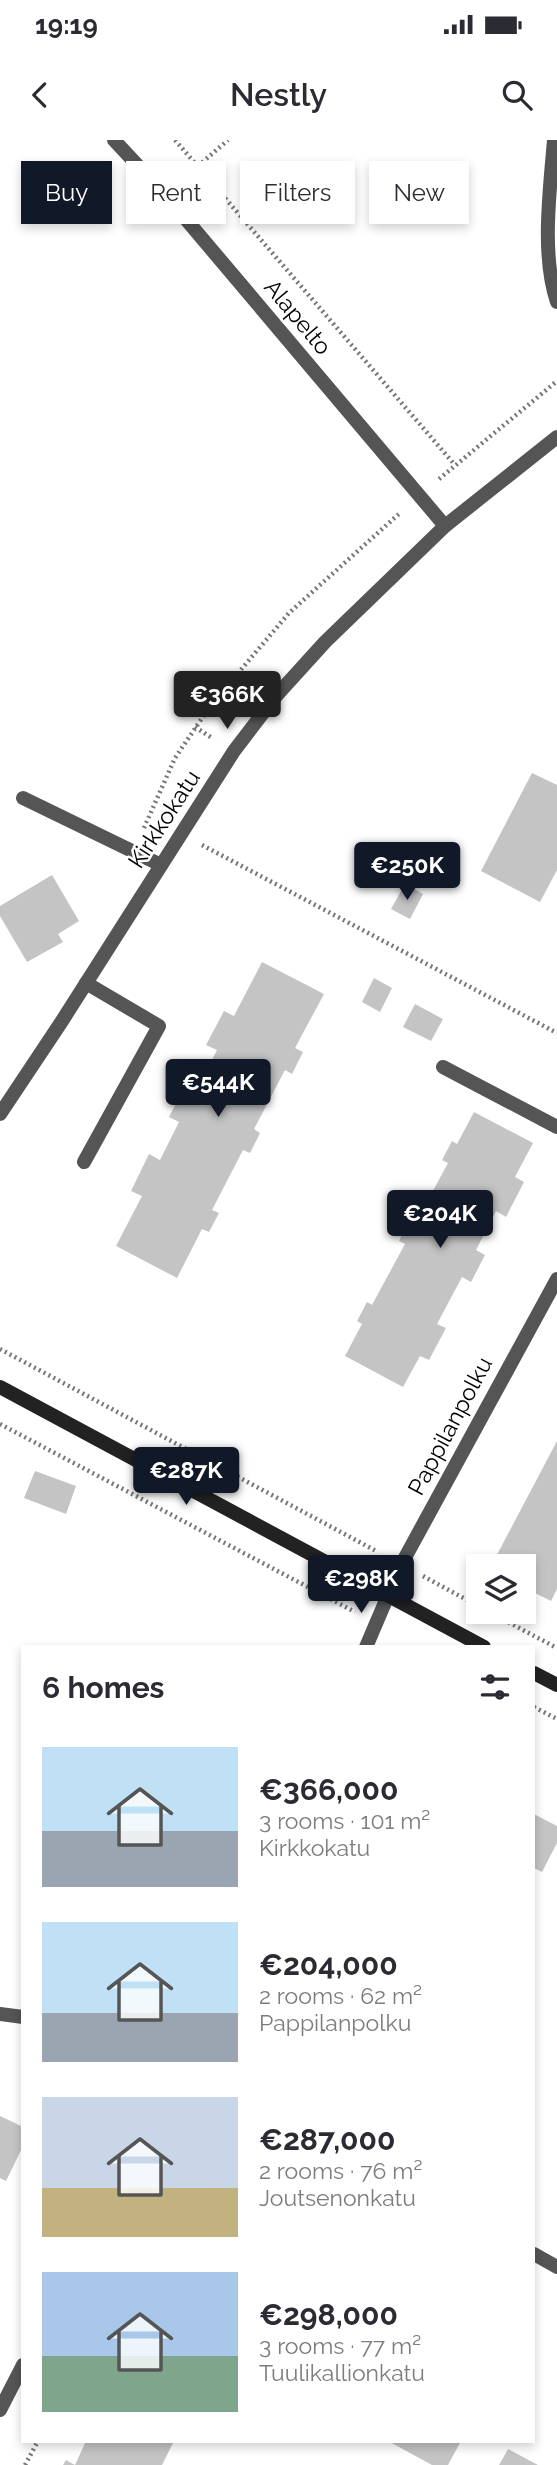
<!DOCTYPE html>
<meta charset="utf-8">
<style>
body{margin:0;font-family:Raleway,sans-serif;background:#f7f7f7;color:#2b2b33;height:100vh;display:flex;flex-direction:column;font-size:26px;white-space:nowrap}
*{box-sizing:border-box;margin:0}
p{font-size:23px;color:#7c7c81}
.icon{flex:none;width:38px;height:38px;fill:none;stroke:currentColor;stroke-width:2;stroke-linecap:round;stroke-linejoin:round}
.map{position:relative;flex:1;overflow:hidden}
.details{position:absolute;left:21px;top:1505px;width:514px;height:798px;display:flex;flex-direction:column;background:#fff;border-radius:0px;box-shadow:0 4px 10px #0003}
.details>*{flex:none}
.hud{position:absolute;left:21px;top:21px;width:516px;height:63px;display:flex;gap:14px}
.buttons{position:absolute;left:466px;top:1414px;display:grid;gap:14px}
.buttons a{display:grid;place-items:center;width:70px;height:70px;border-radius:0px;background:#fff;box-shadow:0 4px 10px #0003;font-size:35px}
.price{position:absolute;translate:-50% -60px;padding:0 16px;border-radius:7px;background:#111827;color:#fff;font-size:23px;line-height:46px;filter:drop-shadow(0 2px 4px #0008)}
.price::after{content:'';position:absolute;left:50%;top:42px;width:21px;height:16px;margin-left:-10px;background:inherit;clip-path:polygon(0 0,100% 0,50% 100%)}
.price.selected{background:#222;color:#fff}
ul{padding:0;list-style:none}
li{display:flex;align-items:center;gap:21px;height:175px;padding:0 21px}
li span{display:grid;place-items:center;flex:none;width:196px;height:140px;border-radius:0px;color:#555}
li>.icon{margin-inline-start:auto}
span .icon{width:84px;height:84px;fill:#fffc;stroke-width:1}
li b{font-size:30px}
h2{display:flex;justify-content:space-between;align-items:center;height:84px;padding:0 21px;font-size:30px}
.chip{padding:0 24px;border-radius:0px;background:#fff;box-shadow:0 4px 10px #0003;font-size:24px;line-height:63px}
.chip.selected{background:#111827;color:#fff}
.status{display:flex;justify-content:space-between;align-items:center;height:49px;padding:0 35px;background:#fff;direction:ltr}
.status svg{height:19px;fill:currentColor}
header{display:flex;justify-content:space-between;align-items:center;height:91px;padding:0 21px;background:#fff;font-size:32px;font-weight:600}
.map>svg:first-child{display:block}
.building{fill:#c4c4c4}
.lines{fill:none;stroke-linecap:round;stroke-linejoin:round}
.path{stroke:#777;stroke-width:4.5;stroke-dasharray:2 3.5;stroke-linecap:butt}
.lane{stroke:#555;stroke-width:14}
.street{stroke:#555;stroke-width:14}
.secondary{stroke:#222;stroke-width:14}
.labels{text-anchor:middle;stroke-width:5;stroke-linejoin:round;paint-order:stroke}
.street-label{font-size:23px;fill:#000;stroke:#fff}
</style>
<div class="status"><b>19:19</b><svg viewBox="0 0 49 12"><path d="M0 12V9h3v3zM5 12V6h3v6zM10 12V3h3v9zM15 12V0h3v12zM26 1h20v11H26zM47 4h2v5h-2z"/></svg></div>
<header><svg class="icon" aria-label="back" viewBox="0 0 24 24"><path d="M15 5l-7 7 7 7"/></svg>Nestly<svg class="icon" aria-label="search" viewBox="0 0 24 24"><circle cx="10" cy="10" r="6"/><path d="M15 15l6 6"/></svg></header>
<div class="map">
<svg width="557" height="2325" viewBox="0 0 557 2325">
<rect width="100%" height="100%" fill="#fff"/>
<g class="building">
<polygon points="532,633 557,645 557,730 540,762 481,731"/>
<polygon points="52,735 79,781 58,794 63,802 27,822 0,776 0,766"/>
<polygon points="405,744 423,754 410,779 391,769"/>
<polygon points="262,822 324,854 295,908 303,912 292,934 285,930 254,989 260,993 250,1013 243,1010 212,1070 219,1073 209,1092 202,1089 177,1138 116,1106 142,1056 131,1051 149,1014 160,1020 179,982 169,977 187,942 198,948 217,910 206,905 224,871 234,876"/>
<polygon points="374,838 392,848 380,872 362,862"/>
<polygon points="415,864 443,879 431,901 403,887"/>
<polygon points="474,972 533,1003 515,1037 524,1042 506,1077 496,1071 476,1110 485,1115 471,1142 462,1137 437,1184 446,1188 429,1220 420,1216 403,1247 345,1216 362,1184 357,1181 367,1162 372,1165 405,1104 399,1101 409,1081 415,1084 448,1023 442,1020 452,1001 457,1004"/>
<polygon points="557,1301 557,1449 551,1461 523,1447 523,1426 491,1426"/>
<polygon points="35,1331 76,1346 66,1374 24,1358"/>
<polygon points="534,1674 557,1686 557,1703 542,1732 534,1728"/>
<polygon points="0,1976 23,1987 23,2006 6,2041 0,2038"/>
<polygon points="86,2301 174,2301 162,2325 63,2325 66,2320 75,2325"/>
<polygon points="388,2301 461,2301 448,2325 432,2325"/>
<polygon points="508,2309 538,2325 499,2325"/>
</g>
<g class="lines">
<g class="path">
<polyline points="175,0 455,325"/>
<polyline points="198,26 228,0"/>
<polyline points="439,339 557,241"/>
<polyline points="195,587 212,598"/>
<polyline points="144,688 175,618 211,565 289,473 401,372"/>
<polyline points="202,705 557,893"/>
<polyline points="0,1209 378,1412"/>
<polyline points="0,1284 355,1472"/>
<polyline points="423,1436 478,1466"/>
<polyline points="489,1472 557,1508"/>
<polyline points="534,1567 557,1579"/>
<polyline points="25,2325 38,2301"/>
</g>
<g class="lane">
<path d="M554,0C550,49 541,115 557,162"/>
<polyline points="23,658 161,725"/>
<polyline points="443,927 557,987"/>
<polyline points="84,1022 159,886 86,843"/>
</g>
<g class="street">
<polyline points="114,0 168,58 445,386"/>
<polyline points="0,974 62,881 234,611 276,556 325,502 445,386 557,297"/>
<polyline points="366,1507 401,1425 557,1139"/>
<polyline points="0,1874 23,1877"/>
<polyline points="534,2114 557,2127"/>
<polyline points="0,2270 23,2225"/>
</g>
<g class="secondary">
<polyline points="0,1247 484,1507"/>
<polyline points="534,1533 557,1545"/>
</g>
</g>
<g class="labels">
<g class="street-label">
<text transform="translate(298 177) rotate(50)" y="8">Alapelto</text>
<text transform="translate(164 679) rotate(-57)" y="8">Kirkkokatu</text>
<text transform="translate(450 1286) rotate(-62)" y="8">Pappilanpolku</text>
</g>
</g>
</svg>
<div class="buttons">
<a><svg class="icon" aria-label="layers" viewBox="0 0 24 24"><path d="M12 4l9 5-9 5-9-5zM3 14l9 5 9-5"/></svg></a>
</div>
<b class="price selected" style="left:227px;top:591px">€366K</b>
<b class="price" style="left:407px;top:762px">€250K</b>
<b class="price" style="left:218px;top:979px">€544K</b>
<b class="price" style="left:440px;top:1110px">€204K</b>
<b class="price" style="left:186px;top:1367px">€287K</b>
<b class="price" style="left:361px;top:1475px">€298K</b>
<div class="hud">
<a class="chip selected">Buy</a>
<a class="chip">Rent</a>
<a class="chip">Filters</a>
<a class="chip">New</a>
</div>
<section class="details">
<h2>6 homes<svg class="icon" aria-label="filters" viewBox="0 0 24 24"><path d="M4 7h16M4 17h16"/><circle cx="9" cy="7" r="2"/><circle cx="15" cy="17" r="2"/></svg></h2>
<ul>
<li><span style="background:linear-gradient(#bfe0f5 60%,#9aa5b1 0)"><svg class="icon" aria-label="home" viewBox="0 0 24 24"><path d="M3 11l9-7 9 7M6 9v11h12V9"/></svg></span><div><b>€366,000</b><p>3 rooms · 101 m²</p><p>Kirkkokatu</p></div></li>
<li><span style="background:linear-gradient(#bfe0f5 65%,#9aa5b1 0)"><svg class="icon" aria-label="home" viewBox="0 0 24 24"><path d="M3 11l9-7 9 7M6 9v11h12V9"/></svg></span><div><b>€204,000</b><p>2 rooms · 62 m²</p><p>Pappilanpolku</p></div></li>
<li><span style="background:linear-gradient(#c9d6e8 65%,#c2b280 0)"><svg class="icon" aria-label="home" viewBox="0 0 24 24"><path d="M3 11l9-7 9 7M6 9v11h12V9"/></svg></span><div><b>€287,000</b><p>2 rooms · 76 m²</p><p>Joutsenonkatu</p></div></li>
<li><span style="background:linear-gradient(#a9c7e8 60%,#7fa58c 0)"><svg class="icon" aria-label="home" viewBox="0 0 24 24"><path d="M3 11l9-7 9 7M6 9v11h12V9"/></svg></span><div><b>€298,000</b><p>3 rooms · 77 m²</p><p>Tuulikallionkatu</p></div></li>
</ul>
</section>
</div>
